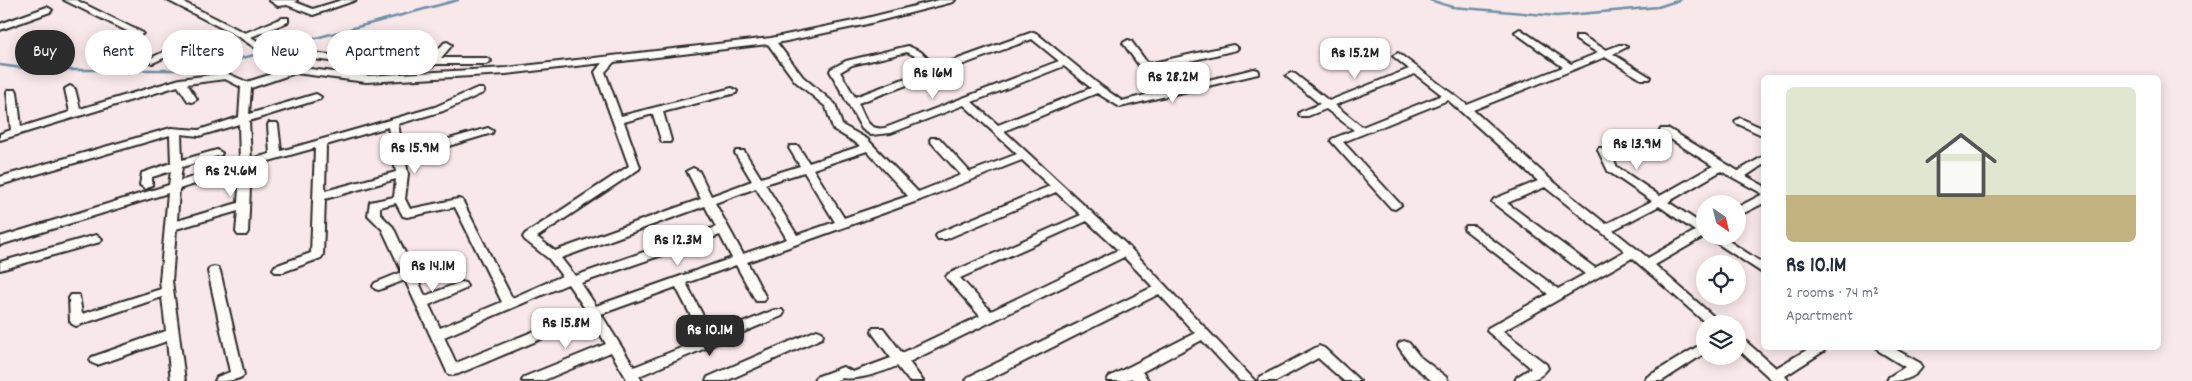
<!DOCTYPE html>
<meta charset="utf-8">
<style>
body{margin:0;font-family:Dekko,sans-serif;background:#f6f6f7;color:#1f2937;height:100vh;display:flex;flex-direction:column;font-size:19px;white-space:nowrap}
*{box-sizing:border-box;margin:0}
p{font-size:16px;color:#747a83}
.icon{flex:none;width:28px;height:28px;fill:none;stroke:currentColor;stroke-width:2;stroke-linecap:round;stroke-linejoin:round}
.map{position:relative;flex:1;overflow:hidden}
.side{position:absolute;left:1761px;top:75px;width:400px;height:275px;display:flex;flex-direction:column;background:#fff;border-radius:8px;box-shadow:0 2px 12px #0003}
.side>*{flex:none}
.top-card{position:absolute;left:15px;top:30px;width:475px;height:45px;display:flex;gap:10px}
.needle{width:32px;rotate:145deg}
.tools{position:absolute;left:1696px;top:195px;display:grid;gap:10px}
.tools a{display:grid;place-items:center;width:50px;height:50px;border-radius:50%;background:#fff;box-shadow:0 2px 12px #0003;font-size:25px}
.price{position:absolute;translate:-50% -42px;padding:0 11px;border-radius:10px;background:#fff;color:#222;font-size:16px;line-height:32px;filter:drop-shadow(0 1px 2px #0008)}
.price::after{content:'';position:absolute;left:50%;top:30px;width:15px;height:11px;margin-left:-8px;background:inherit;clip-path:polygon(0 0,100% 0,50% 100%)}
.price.active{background:#2b2b2b;color:#fff}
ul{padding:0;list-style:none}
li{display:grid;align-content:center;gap:10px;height:265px;padding:0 25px}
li+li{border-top:1px solid #e0e1e3}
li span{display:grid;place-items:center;height:155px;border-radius:8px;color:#555}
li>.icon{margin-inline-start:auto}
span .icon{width:90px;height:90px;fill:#fffc;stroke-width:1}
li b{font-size:21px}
.tag{padding:0 18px;border-radius:22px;background:#fff;box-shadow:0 2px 12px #0003;font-size:18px;line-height:45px}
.tag.active{background:#2b2b2b;color:#fff}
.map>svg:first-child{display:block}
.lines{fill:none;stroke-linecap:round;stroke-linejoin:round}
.stream{stroke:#6d90a7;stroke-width:2.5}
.street-casing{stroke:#2b2b2b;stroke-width:4}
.street{fill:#fdfcf7;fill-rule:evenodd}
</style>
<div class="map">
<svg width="2192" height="381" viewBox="0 0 2192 381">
<rect width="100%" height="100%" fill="#f9e8ea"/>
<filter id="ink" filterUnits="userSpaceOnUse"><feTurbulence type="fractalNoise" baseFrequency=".02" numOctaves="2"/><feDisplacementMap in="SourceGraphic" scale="10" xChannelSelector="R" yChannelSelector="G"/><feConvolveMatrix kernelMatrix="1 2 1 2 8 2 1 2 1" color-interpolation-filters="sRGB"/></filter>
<g filter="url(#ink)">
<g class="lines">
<g class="stream">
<polyline points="1430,0 1452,7 1557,16 1658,7 1680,0"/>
<polyline points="275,49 458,0"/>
<polyline points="0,65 37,70 196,70 258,54"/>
</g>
<defs>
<g id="street">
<polygon points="64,0 76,0 143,33 141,35 135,35"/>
<polygon points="167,0 179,0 245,33 282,18 288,18 288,22 251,37 280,56 293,51 358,58 397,58 415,40 418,39 423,42 408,58 431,58 444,43 447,42 452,45 441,58 486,58 491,61 486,64 436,64 431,67 426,64 358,64 294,57 286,61 288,63 283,66 239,37"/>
<polygon points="269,0 297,0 295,2 313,9 342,0 356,0 313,15 287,5 278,6"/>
<path d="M939,0H955L953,2L863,25L777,43L803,77L835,104L842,125L867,139L918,192L961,175L931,142L930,140L931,138H939L970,172L1017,154L964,105L891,133L871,135L862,129L830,71L831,69L846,61L908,46L921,52L936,67L1033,32L1036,33L1102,87L1122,101L1158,92L1123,43L1128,40L1131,41L1148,64L1233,45L1238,48L1236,50L1152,70L1167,90L1254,69L1258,70L1259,72L1258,74L1120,107L1097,93L1004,131L1130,248L1255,381H1240L1202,340L1142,372L1149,381H1134L1131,378L1126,381H1107L1109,377L1195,333L1159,294L985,381H966L968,377L1153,287L1124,257L909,362L923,381H909L897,366C883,372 857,381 842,378L835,381H814L816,377L843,367L853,372L891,358L873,334L872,331L873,328H883L902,353L980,316L948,280L946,277L948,274L1081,215L1056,192L946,239H938L936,236L938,233L1050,186L1022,160L920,200L747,262L766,298L764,301H756L736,265L686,283L713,335L774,310H782L784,313L782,316L639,376L642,381H628L611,352L542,381H522L524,377L606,344L591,318L458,374L453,375L448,374L405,280L379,290L375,289L373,286L375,283L402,272L382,229L368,215L370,202L394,197L396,179L325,199L323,255L321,258L283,272H275L273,269L275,266L311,253L315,148L251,166L248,232L246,235H238L236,232L238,211L176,229L172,281L185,381H171L167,341L97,365L92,363L90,360L92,357L166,331L162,297L76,326L72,324L70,321L69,298L71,295H79L82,314L161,289L160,281L168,193L0,245V237L169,185L171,171L152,177V185L146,189L140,185L142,173L171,163L170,135L0,185V177L171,128L199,130L239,117L241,87L225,79L187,84L197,99L192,102L188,101L178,86L0,140V134L11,130L7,92L8,90H16L17,92L21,127L70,112L65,89L70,86L75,89L80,109L180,79L226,73L247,82L294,67L366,76L506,68L771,38L863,19ZM1032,39L1059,61L885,128C867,131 865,117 858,103ZM768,44L795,81L826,107L833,129L861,146L809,163L798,146H790L789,148L800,166L761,178L744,151H736L735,153L752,181L711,196L699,171L693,168L687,171L701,199L555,251L537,237L639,169L640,167L624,122L653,114L661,140L662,142H670L671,140L663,112L736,93L737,91L732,88L621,116L605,72L614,62ZM907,52L915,56L928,70L855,97L840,72L852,65ZM602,63L595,72L629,166L525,234L523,237L525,240L549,259L562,276L512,298L462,200L458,199L410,209L405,199L408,174L405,159L492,133L493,131L488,128L403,152L398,124L443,111L483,93L484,91L483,89H475L435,107L281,151L278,125L277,123H269L268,125L270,154L251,159L249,121L320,99L321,97L316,94L249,114L251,88L295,73L366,82L506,74ZM1064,66L1091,88L998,125L972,102ZM239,124L240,162L180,181L182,167L221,155L222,153L217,150L182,160L181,134L199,136ZM388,127L396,172L325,191L326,145ZM867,151L908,196L844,218L813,169ZM240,170L238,203L177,221L179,189ZM804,172L835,222L797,235L765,184ZM756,188L787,239L743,254L715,203ZM396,203L403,216L407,217L455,207L502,302L440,328L429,305L465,289L467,286L465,283L461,282L425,296L416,276L446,264L448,261L446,258L442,257L412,268L393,227L380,214V207ZM705,206L716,227L575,276L561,258ZM1087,221L1118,250L991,311L960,278ZM720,235L732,258L596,306L581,283ZM568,284L586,310L456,363L444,337ZM676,287L703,339L634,367L601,314Z"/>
<polygon points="47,7 52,10 50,12 0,30 0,24"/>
<path d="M1520,29L1571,64L1598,53L1576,40V36H1582L1606,50L1619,45H1625L1627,47L1613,54L1650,77L1649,79H1641L1605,57L1473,110L1550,179L1606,224L1652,201L1608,171L1598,150L1599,148H1607L1617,167L1660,196L1713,166L1661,133L1660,131L1661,129H1669L1738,171L1764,156V164L1746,176L1764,186V203L1738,216V207L1763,194L1721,171L1668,202L1705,226V236L1655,265L1722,324H1707L1632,258L1503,331L1546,364L1548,368C1540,380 1528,381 1515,381L1517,377L1531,368L1487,331L1488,328L1548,294L1464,229L1466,226H1474L1558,289L1585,274L1492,202L1494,199L1538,181L1448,100L1343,142L1401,205L1395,209L1391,208L1331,141L1332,139L1354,130L1326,109L1308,116H1300L1299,114L1300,112L1320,104L1286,76L1291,73L1295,74L1329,101L1409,69L1393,56L1398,53L1467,105L1563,67L1517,34L1515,32ZM1415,74L1442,95L1362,127L1335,105ZM1545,187L1625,251L1595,268L1507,203ZM1659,206L1695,231L1648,258L1613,230Z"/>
<polygon points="202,33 207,36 205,38 155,62 152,63 147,60"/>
<polygon points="1740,118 1764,129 1764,136 1736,123 1735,121"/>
<polygon points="96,235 102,239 100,242 0,270 0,262"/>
<polygon points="1706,236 1721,236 1764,264 1764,274"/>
<path d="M214,267L218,268L220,271L244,375C238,381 225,381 215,381L217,377L230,372L208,271L210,268Z"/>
<polygon points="817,330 822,332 823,335 822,338 726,381 706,381 708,377"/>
<polygon points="1738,337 1743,339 1776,368 1810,348 1826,348 1824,351 1785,376 1789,381 1773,381 1738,349"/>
<polygon points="1404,341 1409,343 1420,357 1446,377 1448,381 1432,381 1410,363 1398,346 1399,343"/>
<polygon points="1705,342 1705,353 1662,381 1645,381 1647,377"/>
<polygon points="1319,346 1324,348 1360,381 1344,381 1318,358 1276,381 1258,381 1260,377"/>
<path d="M1877,348H1893L1920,363L1922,367C1914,380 1901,381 1887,381L1889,377L1905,367L1879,351Z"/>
</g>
</defs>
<use href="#street" class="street-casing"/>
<use href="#street" class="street"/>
</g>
</g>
</svg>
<div class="tools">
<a><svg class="needle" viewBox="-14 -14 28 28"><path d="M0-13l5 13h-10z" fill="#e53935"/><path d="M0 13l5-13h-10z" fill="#747a83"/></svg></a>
<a><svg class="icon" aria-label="locate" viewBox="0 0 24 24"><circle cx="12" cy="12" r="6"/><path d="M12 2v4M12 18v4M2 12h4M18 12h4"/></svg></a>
<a><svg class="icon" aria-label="layers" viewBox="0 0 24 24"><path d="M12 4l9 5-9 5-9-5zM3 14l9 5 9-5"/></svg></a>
</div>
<b class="price" style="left:1355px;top:80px">Rs 15.2M</b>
<b class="price" style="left:933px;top:100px">Rs 16M</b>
<b class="price" style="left:1173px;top:104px">Rs 28.2M</b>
<b class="price" style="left:1637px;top:171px">Rs 13.9M</b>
<b class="price" style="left:415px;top:175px">Rs 15.9M</b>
<b class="price" style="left:231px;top:198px">Rs 24.6M</b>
<b class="price" style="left:678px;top:267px">Rs 12.3M</b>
<b class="price" style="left:433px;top:293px">Rs 14.1M</b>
<b class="price" style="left:566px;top:350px">Rs 15.8M</b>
<b class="price active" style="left:710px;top:357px">Rs 10.1M</b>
<div class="top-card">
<a class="tag active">Buy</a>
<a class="tag">Rent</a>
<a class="tag">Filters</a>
<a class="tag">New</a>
<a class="tag">Apartment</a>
</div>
<section class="side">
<ul>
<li><span style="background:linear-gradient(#dfe7d0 70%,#c2b280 0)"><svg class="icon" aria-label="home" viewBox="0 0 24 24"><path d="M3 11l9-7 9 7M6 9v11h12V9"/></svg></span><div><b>Rs 10.1M</b><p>2 rooms · 74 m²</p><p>Apartment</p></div></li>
</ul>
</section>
</div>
